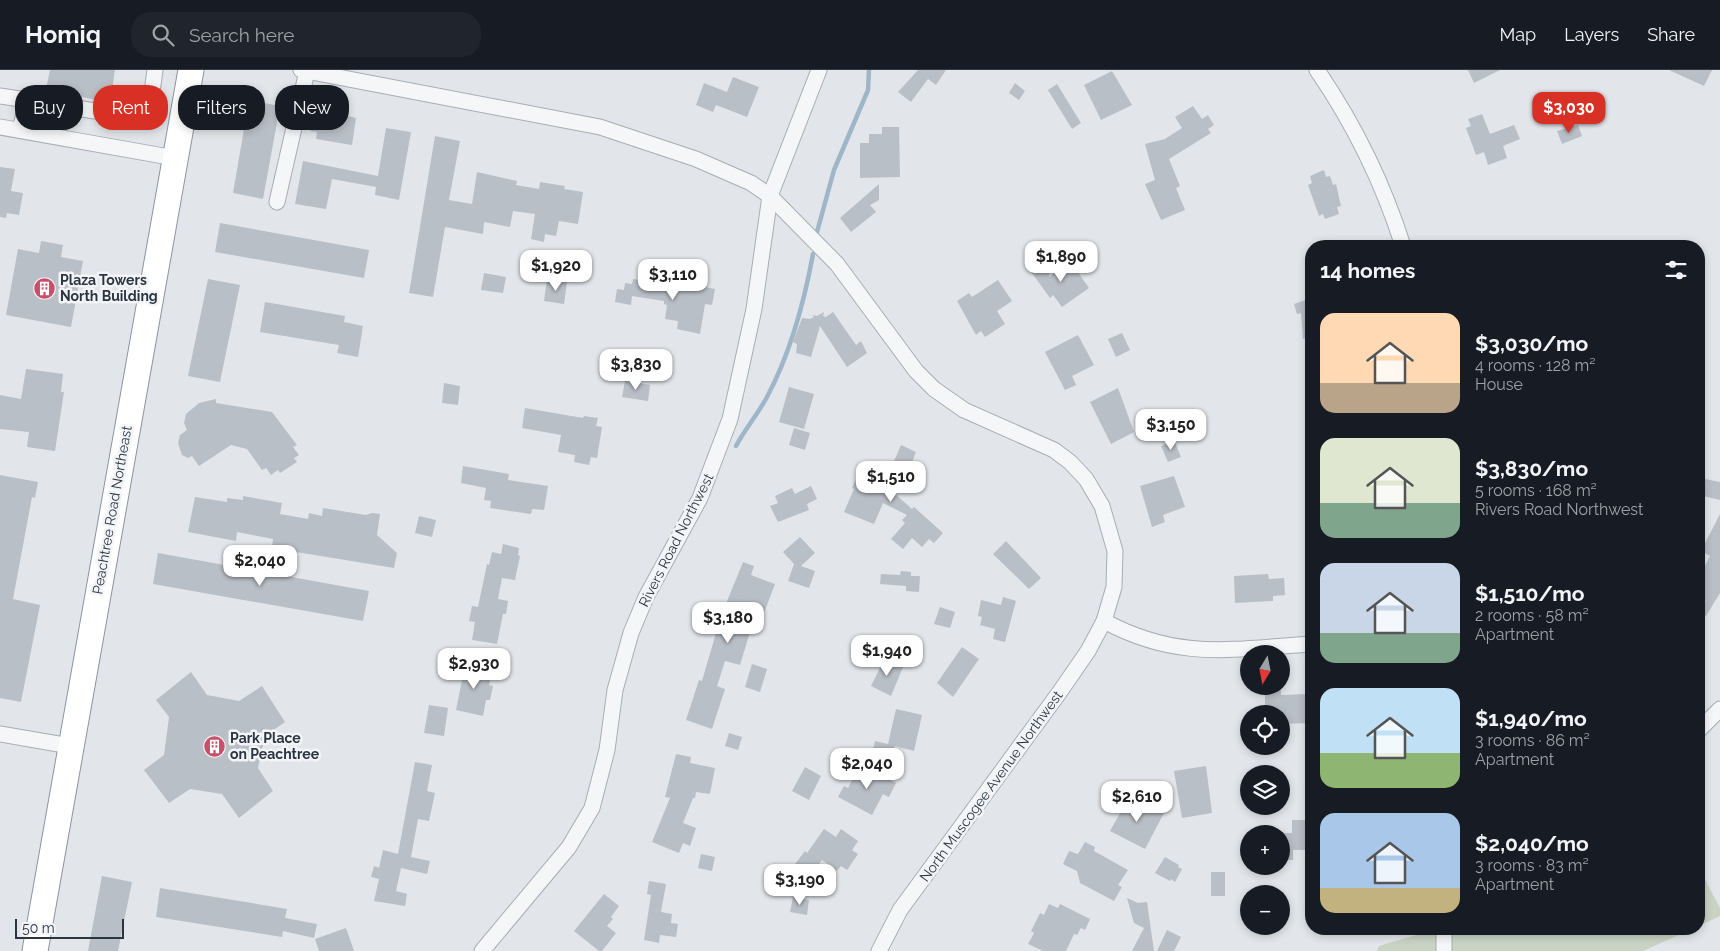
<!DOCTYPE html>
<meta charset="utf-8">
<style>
body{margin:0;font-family:Raleway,sans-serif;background:#20242c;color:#f1f3f6;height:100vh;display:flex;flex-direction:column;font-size:19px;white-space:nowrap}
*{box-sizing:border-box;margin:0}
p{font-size:16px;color:#9ea1a6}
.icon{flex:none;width:28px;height:28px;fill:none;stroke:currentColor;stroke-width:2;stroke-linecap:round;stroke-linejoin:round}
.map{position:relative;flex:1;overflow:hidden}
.details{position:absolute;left:1305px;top:170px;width:400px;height:695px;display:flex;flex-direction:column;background:#171b24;border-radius:20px;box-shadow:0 2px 8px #0003}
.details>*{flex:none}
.banner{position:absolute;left:15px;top:15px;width:475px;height:45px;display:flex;gap:10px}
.needle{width:32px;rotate:190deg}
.controls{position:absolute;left:1240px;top:575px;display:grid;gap:10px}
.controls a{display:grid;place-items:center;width:50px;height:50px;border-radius:50%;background:#171b24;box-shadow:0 2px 8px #0003;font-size:25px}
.scale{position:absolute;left:15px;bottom:12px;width:109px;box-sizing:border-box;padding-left:5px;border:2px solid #2b3541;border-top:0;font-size:14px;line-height:18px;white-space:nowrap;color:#2b3541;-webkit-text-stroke:4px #f2f4f7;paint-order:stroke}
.price{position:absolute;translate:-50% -42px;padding:0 11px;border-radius:10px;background:#fff;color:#222;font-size:16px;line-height:32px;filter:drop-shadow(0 1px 2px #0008)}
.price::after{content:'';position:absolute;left:50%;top:30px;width:15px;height:11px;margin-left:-8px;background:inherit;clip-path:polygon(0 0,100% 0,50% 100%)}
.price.active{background:#d93025;color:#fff}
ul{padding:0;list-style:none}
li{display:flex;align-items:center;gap:15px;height:125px;padding:0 15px}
li span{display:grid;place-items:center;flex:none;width:140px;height:100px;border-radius:15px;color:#555}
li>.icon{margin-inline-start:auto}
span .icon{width:60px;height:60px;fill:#fffc;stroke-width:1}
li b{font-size:21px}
h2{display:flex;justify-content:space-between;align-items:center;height:60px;padding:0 15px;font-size:21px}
.tag{padding:0 18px;border-radius:20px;background:#171b24;box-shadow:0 2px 8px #0003;font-size:18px;line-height:45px}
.tag.active{background:#d93025;color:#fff}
header{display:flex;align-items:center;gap:30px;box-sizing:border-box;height:70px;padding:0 25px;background:#171b24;border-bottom:1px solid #363941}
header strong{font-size:24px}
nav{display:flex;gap:28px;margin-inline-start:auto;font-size:18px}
.search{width:350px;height:45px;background:#20242c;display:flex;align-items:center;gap:12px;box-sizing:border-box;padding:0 18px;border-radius:20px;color:#9ea1a6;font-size:19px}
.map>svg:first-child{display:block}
.green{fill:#c9d3c4}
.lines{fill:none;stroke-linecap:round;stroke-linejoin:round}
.stream{stroke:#9fb6c8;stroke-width:4.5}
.building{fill:#b9bfc6}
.minor-casing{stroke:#a7adb4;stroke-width:17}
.trunk-casing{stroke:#8a94a0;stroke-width:27}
.minor{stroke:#f5f6f8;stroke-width:15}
.trunk{stroke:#fff;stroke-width:25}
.labels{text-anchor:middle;stroke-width:5;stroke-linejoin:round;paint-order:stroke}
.poi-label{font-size:14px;font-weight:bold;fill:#2b3541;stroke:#f2f4f7;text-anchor:start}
.street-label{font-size:14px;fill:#2b3541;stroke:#f2f4f7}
</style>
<header>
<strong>Homiq</strong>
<div class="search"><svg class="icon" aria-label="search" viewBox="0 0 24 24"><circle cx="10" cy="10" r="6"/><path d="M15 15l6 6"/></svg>Search here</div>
<nav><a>Map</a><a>Layers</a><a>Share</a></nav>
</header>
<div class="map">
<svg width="1720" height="881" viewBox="0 0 1720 881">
<rect width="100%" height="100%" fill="#e2e6ea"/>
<g class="green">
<polygon points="1699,798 1720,838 1720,846 1699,856"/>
<polygon points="1436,859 1692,859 1643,881 1377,881 1379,876"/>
</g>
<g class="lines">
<g class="stream">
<polyline points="817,162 834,100 868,20 869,0"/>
<path d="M736,376C745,359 758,344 767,327C791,282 804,233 813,184"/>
</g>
</g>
<g class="building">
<polygon points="50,0 115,0 110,33 46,19"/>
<polygon points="918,0 946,0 936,15 928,9 911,32 898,22"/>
<polygon points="1468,0 1500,0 1474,13"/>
<polygon points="1669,0 1712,0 1704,16"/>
<polygon points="1112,1 1132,35 1101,50 1084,15"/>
<polygon points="733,7 759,17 747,47 716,35 713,42 696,35 704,13 727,22"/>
<polygon points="1015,13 1025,21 1019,30 1009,23"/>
<polygon points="1057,14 1081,53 1072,59 1048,20"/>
<polygon points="249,30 280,36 263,129 233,123"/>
<polygon points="1193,36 1202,49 1208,45 1214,55 1208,59 1211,63 1169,89 1180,116 1176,118 1185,140 1161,150 1145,114 1155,110 1145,74 1165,69 1182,58 1175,47"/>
<polygon points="333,42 356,48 352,75 316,69 317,62 310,61 312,47 320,49 321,43 333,44"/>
<polygon points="1482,44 1490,64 1514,55 1520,69 1503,76 1507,88 1488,95 1484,82 1476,85 1466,58 1471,56 1468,49"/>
<polygon points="1578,55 1582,66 1562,74 1557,61"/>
<polygon points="882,57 899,57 900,107 860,108 860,73 869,73 869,64 882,64"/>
<polygon points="386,58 411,62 399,130 375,125 376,117 332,109 326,139 295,134 303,91 378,106"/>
<polygon points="435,66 460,71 449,130 472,134 477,102 517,111 516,115 539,119 540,112 565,116 564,119 583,122 578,154 559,151 556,166 545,164 544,172 531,169 535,144 513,141 510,157 484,152 483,164 445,157 433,227 409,223"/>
<polygon points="0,97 15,99 11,121 23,123 19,145 7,143 6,148 0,147"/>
<polygon points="1324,100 1326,107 1330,106 1333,115 1336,114 1341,136 1337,137 1339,144 1325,149 1323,144 1319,146 1308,115 1312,113 1310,106"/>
<polygon points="879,114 879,130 870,135 876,142 851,162 840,148"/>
<polygon points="220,153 369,180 364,208 215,182"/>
<polygon points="41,171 63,175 61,187 83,191 71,257 6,245 18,179 39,183"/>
<polygon points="1051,190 1049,207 1070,191 1089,218 1062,237 1053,225 1050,228 1032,203"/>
<polygon points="484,203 506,207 503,223 481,220"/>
<polygon points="208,209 240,215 220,312 188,306"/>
<polygon points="547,209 567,212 564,234 544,231"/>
<polygon points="633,209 660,214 661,209 715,219 712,235 705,234 700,264 677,259 678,251 665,249 667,235 664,234 664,231 632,226 631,235 615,232 617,219 624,220 625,213 632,214"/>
<polygon points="998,210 1012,231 997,241 1005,254 985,267 981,261 976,265 957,231 969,223 972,227"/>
<polygon points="1311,228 1311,268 1303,269 1301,243 1297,244 1294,234"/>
<polygon points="265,232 345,246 344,252 363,256 358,287 337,283 339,275 260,262"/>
<polygon points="824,242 823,246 826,247 833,242 856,275 861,271 867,283 847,297 820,256 811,287 796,283 797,274 793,272 802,248 810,249 814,247 812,245 817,246"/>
<polygon points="1122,263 1130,280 1116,287 1108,269"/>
<polygon points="1078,265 1094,295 1072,306 1076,315 1065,320 1045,282"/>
<polygon points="26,299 63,304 61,322 64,322 55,381 27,377 29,362 0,359 0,325 21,329"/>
<polygon points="625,311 650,315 648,331 622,327"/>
<polygon points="444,313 460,316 458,335 442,333"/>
<polygon points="789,317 814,324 804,359 779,352"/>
<polygon points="1118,318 1134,362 1111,374 1090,332"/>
<polygon points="216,329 216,333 272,342 297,375 293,377 299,385 294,388 297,392 280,403 278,400 271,405 266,398 262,400 247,379 231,375 199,396 192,386 188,388 182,385 178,373 180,365 187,360 184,353 186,344 199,333"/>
<polygon points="525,338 583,348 584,346 598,348 596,356 602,357 597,388 591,387 589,395 574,392 575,385 558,382 561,365 522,358"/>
<polygon points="1174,341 1181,355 1166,363 1159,349"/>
<polygon points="794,358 810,363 805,380 789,375"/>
<polygon points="1174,370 1181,387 1168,392 1161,376"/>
<polygon points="901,375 916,382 907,405 902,403 894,423 912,439 914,437 943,463 934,473 929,469 922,477 912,468 903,479 891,469 905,453 902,450 907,445 883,433 874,454 844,442 854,419 852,418 859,402 885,412"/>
<polygon points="463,396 509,404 508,410 548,416 544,440 532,439 531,444 490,438 491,431 484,430 486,418 461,413"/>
<polygon points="0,405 38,412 35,428 32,427 13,529 40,535 21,632 0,628"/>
<polygon points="1174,406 1185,437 1163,445 1165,452 1152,457 1140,416"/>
<polygon points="1700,408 1720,412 1720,430 1699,425"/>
<polygon points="811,416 817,429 807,434 809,440 778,452 770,436 778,433 775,426 792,418 795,424"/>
<polygon points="243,426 282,433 280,444 308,449 309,443 322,446 323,438 366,445 372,443 380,444 377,465 397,483 394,498 272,478 273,469 237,462 236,471 188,462 195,427 227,432 227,428 243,430"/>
<polygon points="1720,444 1720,523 1706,546 1699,541 1699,507 1710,486 1701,481"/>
<polygon points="419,446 436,450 432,467 415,463"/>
<polygon points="800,467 815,483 801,496 815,501 809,518 788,511 794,494 783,482"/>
<polygon points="1006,471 1041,508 1029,519 993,484"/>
<polygon points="503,474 519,478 518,485 520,486 515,510 502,508 498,529 508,531 506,544 503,544 497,574 472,570 475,552 469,551 472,536 478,537 487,494 489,495 492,482 501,484"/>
<polygon points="158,483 369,521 363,551 153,514"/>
<polygon points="743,492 754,496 751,505 775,514 764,543 740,534 733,557 750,562 740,595 725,591 717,616 725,619 712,659 686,650 699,610 702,611 721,546"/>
<polygon points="901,501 911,502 911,506 920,506 919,522 906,521 906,516 880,514 881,504 900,505"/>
<polygon points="1268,504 1269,509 1284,508 1285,525 1273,526 1273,531 1235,533 1234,506"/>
<polygon points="1003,527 1016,531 1005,572 993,569 995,559 980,555 982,547 978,546 981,530 1001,535"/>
<polygon points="940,537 955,542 950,558 934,554"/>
<polygon points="962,577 979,589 953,627 937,613"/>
<polygon points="885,588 903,597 891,626 871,616"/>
<polygon points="462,594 487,599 486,605 491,606 489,615 493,616 490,630 486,630 483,646 456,640 462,610 459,609"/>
<polygon points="752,594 767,599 760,622 745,617"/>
<polygon points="191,602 207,625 239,631 262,616 285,652 265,666 258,698 273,721 239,748 222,724 190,719 169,733 144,700 164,685 169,647 156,630"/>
<polygon points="1281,616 1281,625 1308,624 1311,653 1281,654 1281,644 1265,644 1265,617"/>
<polygon points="429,635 448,638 444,666 424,663"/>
<polygon points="896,639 922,645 914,681 895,676 892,690 872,685 875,671 888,674"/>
<polygon points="729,663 742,667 738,680 725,676"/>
<polygon points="676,684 691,687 690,693 715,698 710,724 696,722 695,728 693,728 683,753 696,758 690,776 683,773 679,783 652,772 670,728 665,727"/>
<polygon points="415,692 432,695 427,721 435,723 429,751 418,749 411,787 430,791 427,804 401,798 396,821 407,824 405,836 374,831 379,809 371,807 374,796 379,798 383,780 398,784"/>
<polygon points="861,694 896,713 889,727 883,724 872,745 838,727 844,716 848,718"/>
<polygon points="1206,696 1212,743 1182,748 1174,701"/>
<polygon points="805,697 821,706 809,730 792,721"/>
<polygon points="1130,730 1141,735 1143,732 1164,743 1145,779 1110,761 1124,736 1126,737"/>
<polygon points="1292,750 1311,750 1311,780 1293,780 1293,790 1281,790 1281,763 1292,763"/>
<polygon points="824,759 836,767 841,759 858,771 852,780 858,784 847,800 841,796 837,801 822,790 805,814 789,802 805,781 807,783"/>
<polygon points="1085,772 1095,777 1094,781 1128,800 1118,815 1122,817 1114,831 1080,813 1077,801 1063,794 1069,781 1078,784"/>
<polygon points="701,784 715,787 712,801 698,798"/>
<polygon points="1165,787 1179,795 1178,797 1182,799 1175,812 1171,809 1170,811 1155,803"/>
<rect x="1211" y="802" width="14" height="24"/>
<polygon points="102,806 132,812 118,881 88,881"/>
<polygon points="649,811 666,814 661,842 672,844 671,853 678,854 676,867 660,865 659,873 644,870 651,825 647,824"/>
<polygon points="160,818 287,839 285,848 317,854 314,868 283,861 282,867 156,847"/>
<polygon points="604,824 619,836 611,847 613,849 607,856 616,863 602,881 599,881 574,861"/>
<polygon points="793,827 809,830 807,845 790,842"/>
<polygon points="1127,828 1138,833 1147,832 1154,881 1132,881 1144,858 1134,853"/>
<polygon points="1049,834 1058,838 1060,834 1090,849 1085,860 1081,858 1077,865 1074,864 1066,881 1043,881 1028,874 1034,863 1031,861 1040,843 1044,845"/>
<polygon points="346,858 354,881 319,881 315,869"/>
<polygon points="1167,860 1181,867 1174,881 1157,881"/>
</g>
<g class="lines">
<defs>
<g id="minor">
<polyline points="301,0 600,57 696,89 751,113 770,126 837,194 916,301 934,319 964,340 1054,380 1070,392 1086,409 1102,436 1115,481 1114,517 1104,551 1088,581 1059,623 900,840 879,881"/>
<path d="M1317,0C1354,54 1383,113 1403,176"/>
<polyline points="0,26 139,48 152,22 155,0"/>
<polyline points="0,57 175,88"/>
<polyline points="19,60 29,31"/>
<polyline points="277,132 307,1"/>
<path d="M1104,551C1178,591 1232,579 1311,574"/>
<polyline points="1699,660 1720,639"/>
<polyline points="0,664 70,676"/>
<polyline points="482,881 569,777 592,738 607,680 615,620 631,563 646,527 700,428 730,349 754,239 770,126 819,0"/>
<polyline points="1444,881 1444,859"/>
</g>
<polyline id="trunk" points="35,881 191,0"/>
</defs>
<use href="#minor" class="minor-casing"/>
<use href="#trunk" class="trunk-casing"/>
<use href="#minor" class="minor"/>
<use href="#trunk" class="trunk"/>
</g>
<defs>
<symbol id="building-disc" viewBox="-11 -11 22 22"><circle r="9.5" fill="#c84e6a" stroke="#f2f4f7"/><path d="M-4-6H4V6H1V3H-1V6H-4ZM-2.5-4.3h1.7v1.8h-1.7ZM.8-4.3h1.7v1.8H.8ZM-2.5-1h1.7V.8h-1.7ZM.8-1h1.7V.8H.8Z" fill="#fff"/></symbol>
</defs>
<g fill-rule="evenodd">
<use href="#building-disc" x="32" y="206" width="25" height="25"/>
<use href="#building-disc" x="202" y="664" width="25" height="25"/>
</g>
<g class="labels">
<g class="poi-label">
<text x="60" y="215">Plaza Towers<tspan x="60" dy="16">North Building</tspan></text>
<text x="230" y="673">Park Place<tspan x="230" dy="16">on Peachtree</tspan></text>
</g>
<g class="street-label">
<text transform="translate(112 440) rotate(-80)" y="5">Peachtree Road Northeast</text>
<text transform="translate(676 470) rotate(-63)" y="5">Rivers Road Northwest</text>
<text transform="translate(991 716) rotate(-54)" y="5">North Muscogee Avenue Northwest</text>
</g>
</g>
</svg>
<div class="controls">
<a><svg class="needle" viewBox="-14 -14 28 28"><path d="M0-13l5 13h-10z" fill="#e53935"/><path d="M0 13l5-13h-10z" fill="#9ea1a6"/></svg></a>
<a><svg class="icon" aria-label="locate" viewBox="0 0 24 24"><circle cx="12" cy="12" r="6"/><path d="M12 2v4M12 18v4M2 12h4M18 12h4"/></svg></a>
<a><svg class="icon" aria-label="layers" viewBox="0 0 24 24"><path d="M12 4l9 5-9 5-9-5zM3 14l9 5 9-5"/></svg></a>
<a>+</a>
<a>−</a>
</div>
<div class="scale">50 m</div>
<b class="price active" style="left:1569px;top:64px">$3,030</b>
<b class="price" style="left:1061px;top:213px">$1,890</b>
<b class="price" style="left:556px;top:222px">$1,920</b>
<b class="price" style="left:673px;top:231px">$3,110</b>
<b class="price" style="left:636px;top:321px">$3,830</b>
<b class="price" style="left:1171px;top:381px">$3,150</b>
<b class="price" style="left:891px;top:433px">$1,510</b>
<b class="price" style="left:260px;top:517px">$2,040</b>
<b class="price" style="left:728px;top:574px">$3,180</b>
<b class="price" style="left:887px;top:607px">$1,940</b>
<b class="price" style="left:474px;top:620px">$2,930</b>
<b class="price" style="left:867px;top:720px">$2,040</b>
<b class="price" style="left:1137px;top:753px">$2,610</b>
<b class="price" style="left:800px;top:836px">$3,190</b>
<div class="banner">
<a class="tag">Buy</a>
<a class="tag active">Rent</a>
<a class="tag">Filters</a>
<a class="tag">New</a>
</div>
<section class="details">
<h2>14 homes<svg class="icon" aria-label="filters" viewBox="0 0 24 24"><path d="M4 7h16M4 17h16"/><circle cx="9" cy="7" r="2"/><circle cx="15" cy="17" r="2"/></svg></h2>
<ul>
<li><span style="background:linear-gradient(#ffd9b3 70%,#b9a48a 0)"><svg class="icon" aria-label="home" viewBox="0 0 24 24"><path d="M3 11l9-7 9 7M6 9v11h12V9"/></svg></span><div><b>$3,030/mo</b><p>4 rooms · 128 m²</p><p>House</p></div></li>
<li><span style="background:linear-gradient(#dfe7d0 65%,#7fa58c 0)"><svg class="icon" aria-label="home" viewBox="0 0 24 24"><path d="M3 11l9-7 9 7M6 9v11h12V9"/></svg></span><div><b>$3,830/mo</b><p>5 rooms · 168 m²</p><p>Rivers Road Northwest</p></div></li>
<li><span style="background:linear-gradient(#c9d6e8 70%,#7fa58c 0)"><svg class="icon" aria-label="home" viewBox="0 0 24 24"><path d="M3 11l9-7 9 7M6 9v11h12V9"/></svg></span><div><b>$1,510/mo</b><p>2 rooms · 58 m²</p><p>Apartment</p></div></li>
<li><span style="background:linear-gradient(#bfe0f5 65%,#8fb573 0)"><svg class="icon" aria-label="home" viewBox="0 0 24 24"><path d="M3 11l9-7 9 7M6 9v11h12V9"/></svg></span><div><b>$1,940/mo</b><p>3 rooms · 86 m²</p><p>Apartment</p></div></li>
<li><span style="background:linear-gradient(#a9c7e8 75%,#c2b280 0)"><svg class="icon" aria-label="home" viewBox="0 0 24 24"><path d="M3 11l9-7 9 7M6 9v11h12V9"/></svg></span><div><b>$2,040/mo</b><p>3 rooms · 83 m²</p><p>Apartment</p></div></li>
</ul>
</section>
</div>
